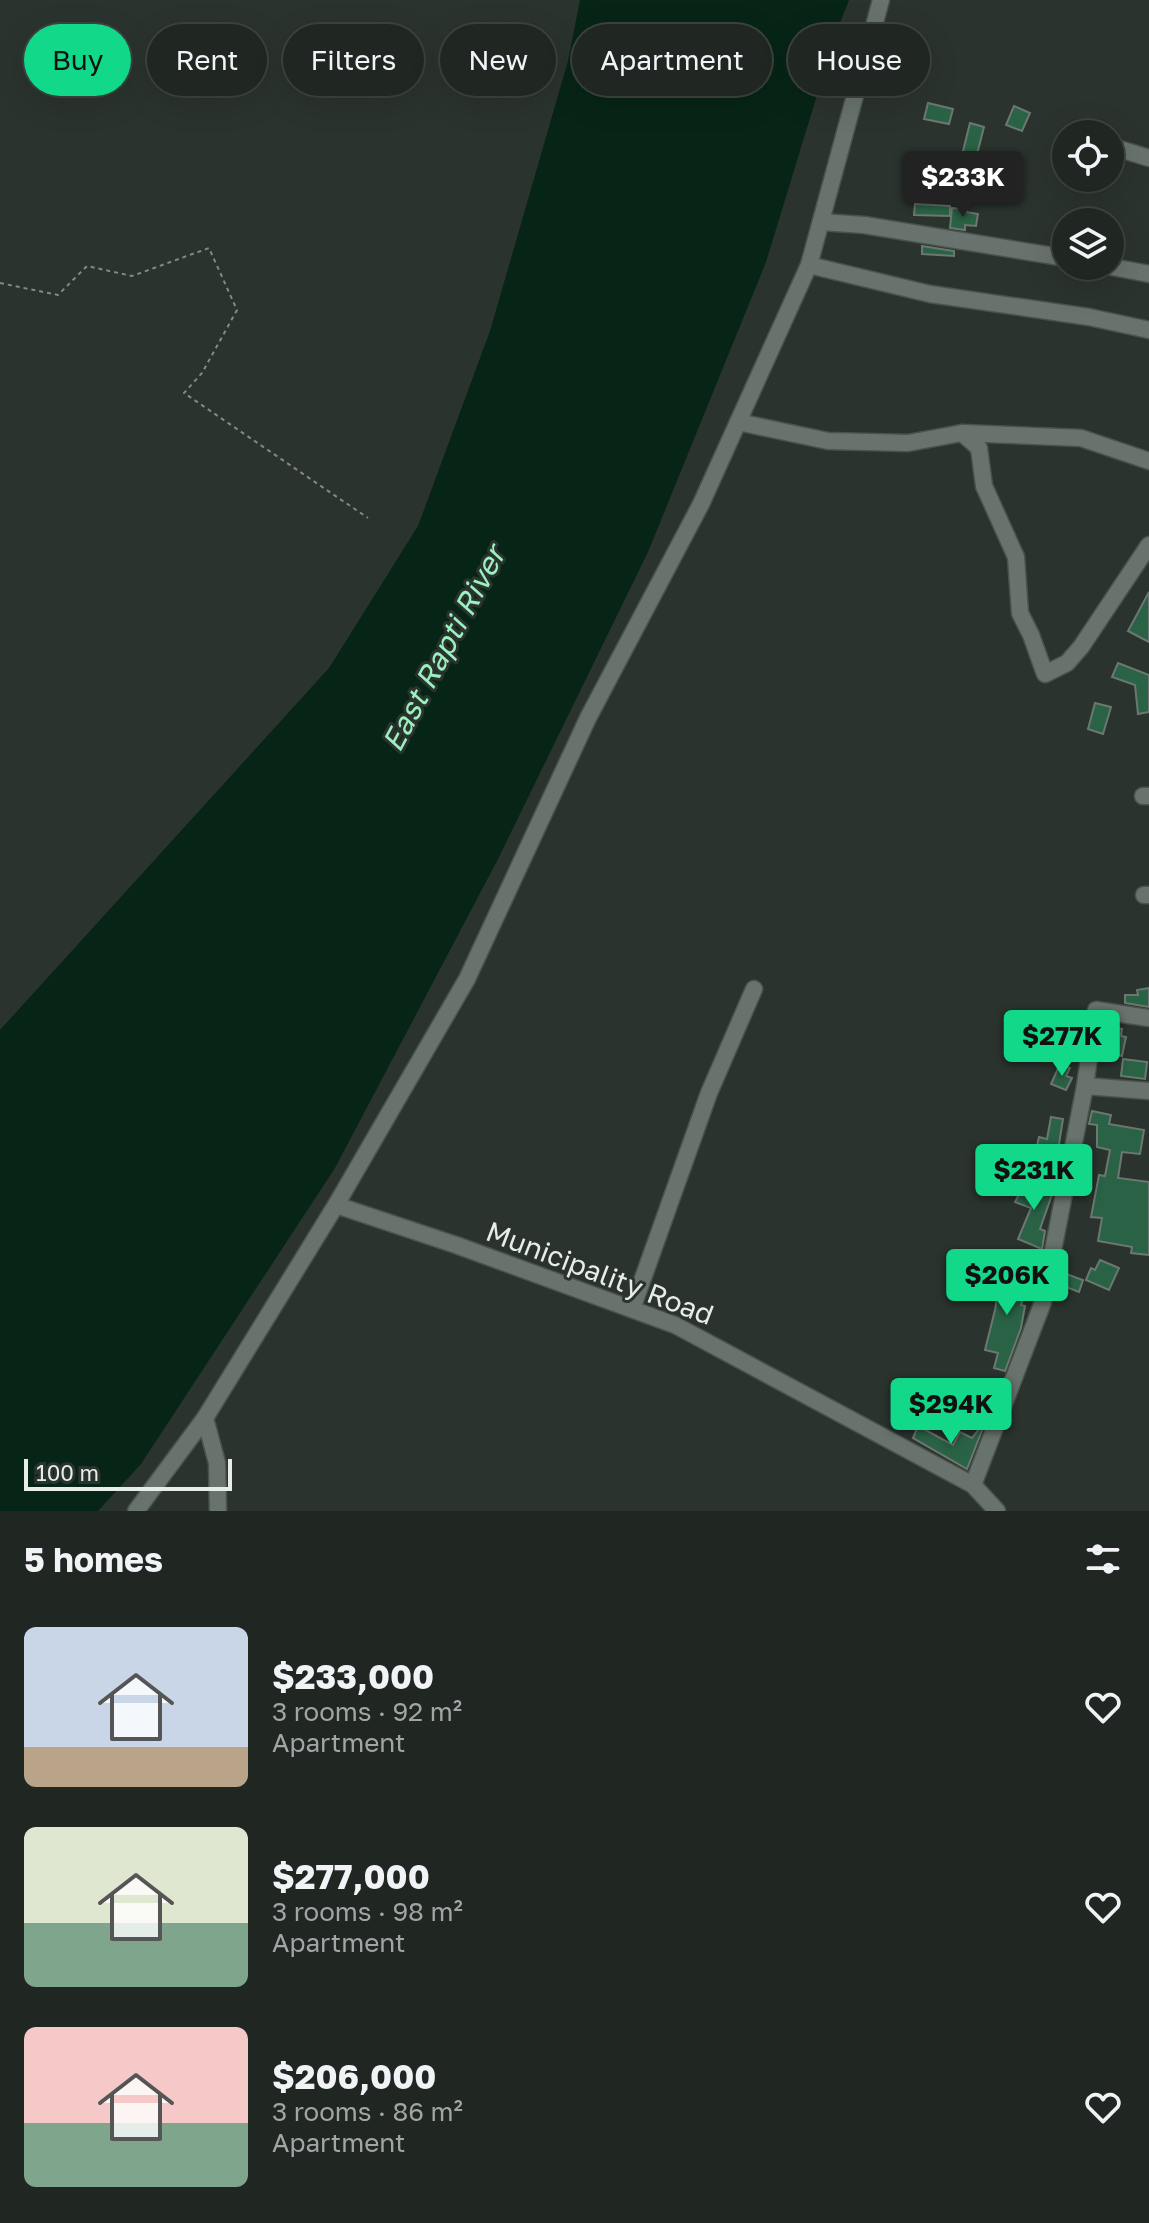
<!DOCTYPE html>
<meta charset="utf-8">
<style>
body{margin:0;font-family:"Golos Text",sans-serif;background:#2d322f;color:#f1f3f6;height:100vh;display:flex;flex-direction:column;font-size:30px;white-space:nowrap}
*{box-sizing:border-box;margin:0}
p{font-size:26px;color:#a2a5a5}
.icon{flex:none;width:44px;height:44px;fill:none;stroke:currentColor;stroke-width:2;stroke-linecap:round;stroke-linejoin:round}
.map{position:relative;height:1511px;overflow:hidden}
.drawer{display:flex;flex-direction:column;background:#202622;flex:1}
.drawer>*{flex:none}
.top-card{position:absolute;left:24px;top:24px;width:1102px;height:72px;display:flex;gap:16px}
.controls{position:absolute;left:1052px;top:120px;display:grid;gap:16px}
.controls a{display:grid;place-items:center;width:72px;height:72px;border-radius:50%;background:#202622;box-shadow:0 8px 32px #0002,0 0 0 2px #3d4340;font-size:40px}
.scale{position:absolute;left:24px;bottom:20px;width:208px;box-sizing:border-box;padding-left:8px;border:4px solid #e7ede9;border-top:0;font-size:22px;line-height:28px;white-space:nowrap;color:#e7ede9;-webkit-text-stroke:6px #2a332e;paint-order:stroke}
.price{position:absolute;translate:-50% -68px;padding:0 18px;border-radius:8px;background:#12d98a;color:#111;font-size:26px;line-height:52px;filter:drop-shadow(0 2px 4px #0008)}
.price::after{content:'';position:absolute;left:50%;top:48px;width:24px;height:18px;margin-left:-12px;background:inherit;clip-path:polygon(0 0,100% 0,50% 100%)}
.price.on{background:#222;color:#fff}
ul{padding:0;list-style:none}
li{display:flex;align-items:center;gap:24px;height:200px;padding:0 24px}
li span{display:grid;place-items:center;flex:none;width:224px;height:160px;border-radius:12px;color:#555}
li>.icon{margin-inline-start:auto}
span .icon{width:96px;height:96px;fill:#fffc;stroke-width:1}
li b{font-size:34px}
h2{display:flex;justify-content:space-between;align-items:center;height:96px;padding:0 24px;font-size:34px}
.chip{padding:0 28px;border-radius:36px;background:#202622;box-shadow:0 8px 32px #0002,0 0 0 2px #3d4340;font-size:28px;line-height:72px}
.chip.on{background:#12d98a;color:#111}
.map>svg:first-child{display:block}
.water{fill:#072516}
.building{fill:#2a6245;stroke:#6d7771;stroke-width:2}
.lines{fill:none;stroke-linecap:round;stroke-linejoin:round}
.minor-casing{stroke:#4a524d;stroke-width:19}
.path{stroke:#838a86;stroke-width:2;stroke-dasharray:4 4;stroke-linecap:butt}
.minor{stroke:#69736d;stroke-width:16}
.labels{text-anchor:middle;stroke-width:6;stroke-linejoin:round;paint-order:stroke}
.street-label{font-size:28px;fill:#e7ede9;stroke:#2a332e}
.water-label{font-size:30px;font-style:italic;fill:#9bf0bf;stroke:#2a332e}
</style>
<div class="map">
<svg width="1149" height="1511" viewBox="0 0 1149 1511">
<rect width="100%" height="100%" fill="#2a332e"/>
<polygon class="water" points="580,0 849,0 836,33 766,262 648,552 497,861 335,1168 141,1464 98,1511 0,1511 0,1030 329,668 418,526 490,331 568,61"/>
<g class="building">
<polygon points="928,103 953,109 949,124 924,119"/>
<polygon points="1014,106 1030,113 1022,131 1006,125"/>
<polygon points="970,123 984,127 976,158 962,155"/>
<polygon points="915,204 950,206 950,216 914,215"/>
<polygon points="952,208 967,209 966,212 978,214 976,226 965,225 965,230 950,228"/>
<polygon points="922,246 954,251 954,256 922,254"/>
<polygon points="1149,592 1149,642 1128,631"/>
<polygon points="1118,663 1149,675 1149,712 1138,714 1135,685 1112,677"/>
<polygon points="1095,703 1111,707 1103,734 1088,729"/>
<polygon points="1149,988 1149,1007 1125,1003 1125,995 1138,995 1137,990"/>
<polygon points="1109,1026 1122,1029 1121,1036 1126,1037 1122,1056 1105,1052"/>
<polygon points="1123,1059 1147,1062 1145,1079 1121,1076"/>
<polygon points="1060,1064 1070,1068 1066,1076 1072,1078 1066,1090 1051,1084"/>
<polygon points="1092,1111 1111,1115 1109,1124 1144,1130 1140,1154 1122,1152 1118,1178 1149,1182 1149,1255 1131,1253 1132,1247 1098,1241 1102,1218 1091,1217 1099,1175 1105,1176 1110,1150 1097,1147 1097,1125 1089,1124"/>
<polygon points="1051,1117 1063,1119 1056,1163 1034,1159 1039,1137 1047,1139"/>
<polygon points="1027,1180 1054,1189 1040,1229 1045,1231 1042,1249 1018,1239 1031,1208 1015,1202"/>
<polygon points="1100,1260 1119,1268 1109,1290 1086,1280 1091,1268 1095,1270"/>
<polygon points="1003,1269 1030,1278 1021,1305 1025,1306 1021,1328 1005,1371 994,1368 998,1353 985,1350 995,1310 998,1292 996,1291"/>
<polygon points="1061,1272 1083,1280 1079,1292 1058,1284"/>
<polygon points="986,1420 967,1469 913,1438 918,1426 953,1445 960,1432 972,1438"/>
</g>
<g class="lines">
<defs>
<g id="minor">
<polyline points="1110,146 1149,158"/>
<polyline points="821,222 864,225 1066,258"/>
<polyline points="809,265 930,294 1089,317 1149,330"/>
<polyline points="1107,266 1149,274"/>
<polyline points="738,422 828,441 908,443 962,433 979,448 984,486 1016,557 1020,613 1031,635 1045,674 1067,663 1081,647 1149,545"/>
<polyline points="962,433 1081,438 1149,461"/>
<polyline points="1143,796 1149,796"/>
<polyline points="1144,895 1149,895"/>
<polyline points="1085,1086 1096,1010 1149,1018"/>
<polyline points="336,1205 456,1245 675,1325 973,1485 997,1511"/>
<polyline points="632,1309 709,1093 754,989"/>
<polyline points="205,1418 217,1463 218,1511"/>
<polyline points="973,1485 1043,1302 1085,1086 1149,1091"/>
<polyline points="136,1511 205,1418 336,1205 467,979 588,718 701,504 809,265 881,0"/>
</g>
</defs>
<use href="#minor" class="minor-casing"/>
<polyline class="path" points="0,283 58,295 87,266 132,276 209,248 237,310 202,373 184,393 368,518"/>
<use href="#minor" class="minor"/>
</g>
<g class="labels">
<g class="street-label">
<text transform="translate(600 1273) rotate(21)" y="10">Municipality Road</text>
</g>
<g class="water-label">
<text transform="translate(444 649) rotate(-62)" y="10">East Rapti River</text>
</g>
</g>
</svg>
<div class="controls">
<a><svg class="icon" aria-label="locate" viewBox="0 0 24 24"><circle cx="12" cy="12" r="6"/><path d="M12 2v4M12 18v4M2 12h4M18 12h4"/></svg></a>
<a><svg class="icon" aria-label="layers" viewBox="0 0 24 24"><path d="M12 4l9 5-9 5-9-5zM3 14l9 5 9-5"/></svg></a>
</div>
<div class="scale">100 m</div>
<b class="price on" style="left:963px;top:219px">$233K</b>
<b class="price" style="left:1062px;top:1078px">$277K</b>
<b class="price" style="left:1034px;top:1212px">$231K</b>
<b class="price" style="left:1007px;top:1317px">$206K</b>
<b class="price" style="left:951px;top:1446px">$294K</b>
<div class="top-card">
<a class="chip on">Buy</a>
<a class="chip">Rent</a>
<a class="chip">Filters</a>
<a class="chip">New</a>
<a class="chip">Apartment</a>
<a class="chip">House</a>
</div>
</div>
<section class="drawer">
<h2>5 homes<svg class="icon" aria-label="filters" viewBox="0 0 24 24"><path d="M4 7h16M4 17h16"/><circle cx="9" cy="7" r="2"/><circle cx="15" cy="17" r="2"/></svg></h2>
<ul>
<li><span style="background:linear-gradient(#c9d6e8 75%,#b9a48a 0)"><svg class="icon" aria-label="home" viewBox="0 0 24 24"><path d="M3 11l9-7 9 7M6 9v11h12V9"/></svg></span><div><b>$233,000</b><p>3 rooms · 92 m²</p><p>Apartment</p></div><svg class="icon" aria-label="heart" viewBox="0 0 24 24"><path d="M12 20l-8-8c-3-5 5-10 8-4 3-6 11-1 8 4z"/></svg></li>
<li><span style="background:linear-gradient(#dfe7d0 60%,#7fa58c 0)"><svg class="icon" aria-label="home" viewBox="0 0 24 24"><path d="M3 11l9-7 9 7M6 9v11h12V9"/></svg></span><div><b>$277,000</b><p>3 rooms · 98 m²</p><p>Apartment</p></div><svg class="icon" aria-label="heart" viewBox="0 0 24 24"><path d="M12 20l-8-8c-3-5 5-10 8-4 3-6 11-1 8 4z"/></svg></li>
<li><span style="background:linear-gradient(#f6c9c9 60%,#7fa58c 0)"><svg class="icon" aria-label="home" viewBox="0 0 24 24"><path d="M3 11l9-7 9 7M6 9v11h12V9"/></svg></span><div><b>$206,000</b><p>3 rooms · 86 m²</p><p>Apartment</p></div><svg class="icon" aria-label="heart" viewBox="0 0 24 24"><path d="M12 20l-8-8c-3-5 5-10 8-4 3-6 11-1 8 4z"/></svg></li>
</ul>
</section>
